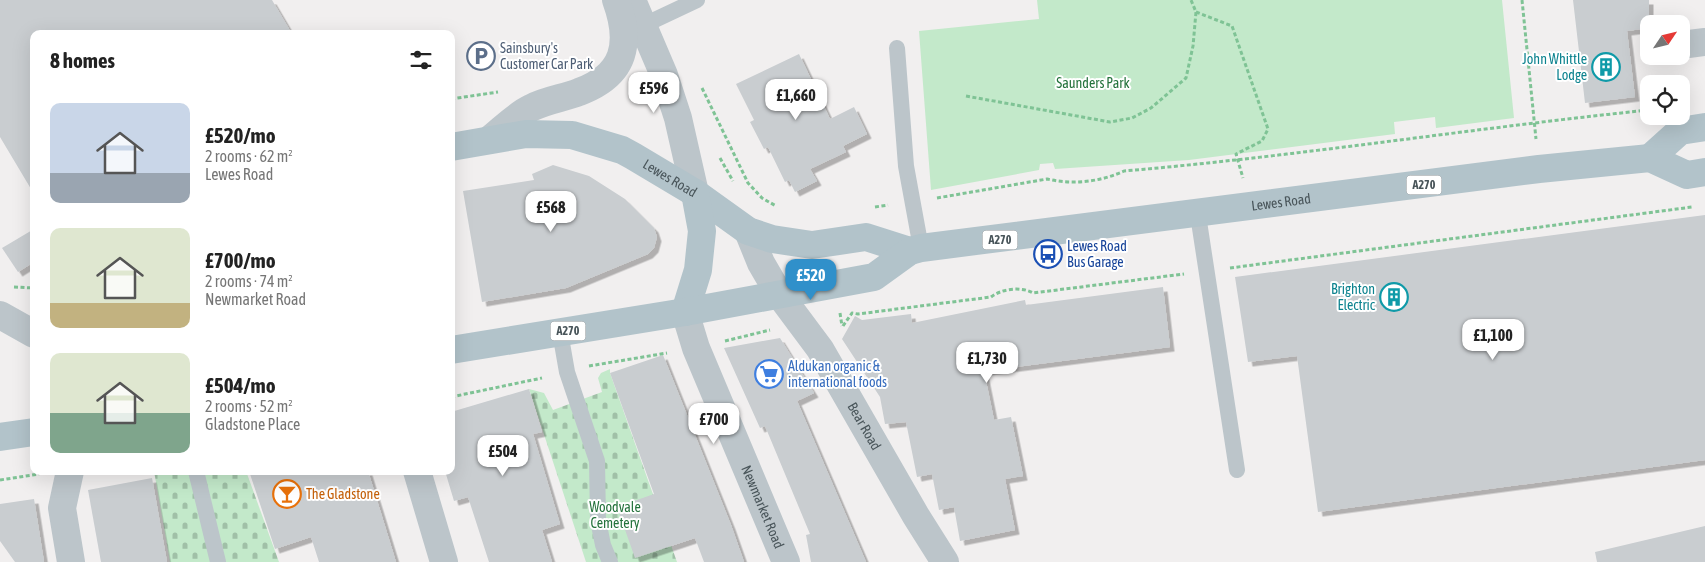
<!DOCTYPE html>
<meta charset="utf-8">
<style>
body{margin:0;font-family:"Asap Condensed",sans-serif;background:#f2f2f2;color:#222;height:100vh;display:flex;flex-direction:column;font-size:19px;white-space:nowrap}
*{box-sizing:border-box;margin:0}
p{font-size:16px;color:#767676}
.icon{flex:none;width:28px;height:28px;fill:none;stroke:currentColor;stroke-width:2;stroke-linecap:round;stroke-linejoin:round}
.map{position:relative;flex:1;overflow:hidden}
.sheet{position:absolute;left:30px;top:30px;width:425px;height:445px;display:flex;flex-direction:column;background:#fff;border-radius:10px;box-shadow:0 5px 20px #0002}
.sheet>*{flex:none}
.needle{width:32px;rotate:55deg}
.fabs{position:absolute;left:1640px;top:15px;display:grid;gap:10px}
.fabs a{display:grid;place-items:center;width:50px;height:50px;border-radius:10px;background:#fff;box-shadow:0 5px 20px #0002;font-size:25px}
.price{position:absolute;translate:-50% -42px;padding:0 11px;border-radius:10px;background:#fff;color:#222;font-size:16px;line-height:32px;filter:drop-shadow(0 1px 2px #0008)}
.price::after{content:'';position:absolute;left:50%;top:30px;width:15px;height:11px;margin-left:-8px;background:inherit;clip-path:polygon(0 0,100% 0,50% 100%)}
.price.current{background:#3090ca;color:#fff}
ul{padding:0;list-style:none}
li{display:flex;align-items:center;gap:15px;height:125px;padding:0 20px}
li span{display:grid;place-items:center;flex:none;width:140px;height:100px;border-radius:10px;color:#555}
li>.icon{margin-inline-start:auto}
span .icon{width:60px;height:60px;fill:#fffc;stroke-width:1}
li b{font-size:21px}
h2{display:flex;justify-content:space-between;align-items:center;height:60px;padding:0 20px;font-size:21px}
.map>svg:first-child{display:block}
.green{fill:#c3e9ca}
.cemetery{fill:url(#cemetery-stones)}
.building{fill:#c9cdd0;filter:url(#shadow)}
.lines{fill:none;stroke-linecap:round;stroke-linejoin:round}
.path{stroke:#7fc395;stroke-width:3;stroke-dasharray:4 2.5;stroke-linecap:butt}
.service{stroke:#bcc5ca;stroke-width:16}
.minor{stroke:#bcc5ca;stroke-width:28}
.tertiary{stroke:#bcc5ca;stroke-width:28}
.primary{stroke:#b2c3ca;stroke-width:28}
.labels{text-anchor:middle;stroke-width:4;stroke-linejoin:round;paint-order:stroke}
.shield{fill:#fff;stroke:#80888c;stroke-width:1}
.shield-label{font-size:12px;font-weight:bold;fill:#49555a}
.service-label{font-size:14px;fill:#4e5e75;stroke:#fff;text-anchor:start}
.culture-label{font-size:14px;fill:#0d838f;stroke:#fff;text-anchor:end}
.park-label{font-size:14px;fill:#23723b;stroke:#fff}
.street-label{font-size:14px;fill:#49555a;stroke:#fff}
.transit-label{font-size:14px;fill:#164399;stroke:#fff;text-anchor:start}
.shop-label{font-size:14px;fill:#366cbe;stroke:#fff;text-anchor:start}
.food-label{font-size:14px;fill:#c56008;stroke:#fff;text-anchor:start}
</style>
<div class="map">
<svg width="1705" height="562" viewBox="0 0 1705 562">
<defs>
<pattern id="cemetery-stones" width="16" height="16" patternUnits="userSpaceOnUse" patternTransform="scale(1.25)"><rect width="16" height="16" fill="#c3e9ca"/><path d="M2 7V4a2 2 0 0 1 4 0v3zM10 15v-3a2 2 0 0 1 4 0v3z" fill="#a0c0a7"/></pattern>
<filter id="shadow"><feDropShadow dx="4.5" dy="4.5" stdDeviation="0" flood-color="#0004"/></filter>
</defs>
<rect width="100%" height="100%" fill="#f1efef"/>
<polygon class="green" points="1037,0 1502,0 1514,118 1436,128 1435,117 1394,122 1395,134 1189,160 1055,169 1053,163 1040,164 1039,170 931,190 919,31 1039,19"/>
<g class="cemetery">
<polygon points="610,369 610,373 677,562 586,562 529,389 544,393 553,410 602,392 598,378 601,373"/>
<polygon points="154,471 246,471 279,562 170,562"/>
</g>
<g class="building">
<polygon points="0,0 272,0 292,34 34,34 34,194 0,137"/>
<polygon points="1573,0 1649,0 1649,28 1627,31 1635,97 1585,103"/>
<polygon points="799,54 830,119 854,107 867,134 843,146 846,152 810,169 817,181 795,192 789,180 785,182 768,147 764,149 750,122 754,120 736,84"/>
<polygon points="553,165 589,176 625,199 654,228 657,237 654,248 648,254 566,288 482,302 463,191 534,180 532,174"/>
<polygon points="1705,215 1705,460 1318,512 1297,356 1248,362 1235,277"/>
<polygon points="34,229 34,262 18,272 2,248"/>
<polygon points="1163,287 1170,347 984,371 994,420 1011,417 1023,476 1005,479 1015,530 960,541 954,507 939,510 932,474 917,477 906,422 885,424 880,397 842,339 855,316 862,320 911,314 912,323 1025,300 1026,305"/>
<polygon points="780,338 814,393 797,401 866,562 811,562 806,535 810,534 765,426 760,428 724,348"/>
<polygon points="663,355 731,525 744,562 704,562 695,538 635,558 617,507 654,494 610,373"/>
<polygon points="529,389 542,432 533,434 560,524 542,530 552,562 489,562 468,497 454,501 445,471 451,471 451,412"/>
<polygon points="249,471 368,471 396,562 319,562 311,537 275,549"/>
<polygon points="152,478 167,562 101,562 88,490"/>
<polygon points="34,499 44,562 15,562 0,541 0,504"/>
<polygon points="1705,526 1705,562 1597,562 1595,552"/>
</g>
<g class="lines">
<g class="path">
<polyline points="1522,0 1536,139"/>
<polyline points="1196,12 1232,26 1268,129 1262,141 1236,154 1243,178"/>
<polyline points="702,88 748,183 762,198 776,206"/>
<polyline points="966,96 1110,122 1132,118 1151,108 1186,78 1193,46 1196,12 1191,0"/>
<polyline points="451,99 498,92"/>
<polyline points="720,158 733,181"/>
<path d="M937,198L1047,179C1073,185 1100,182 1124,171C1300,156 1474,128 1649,110"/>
<polyline points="875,207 888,205"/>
<polyline points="1230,268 1692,207"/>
<polyline points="14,287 34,288"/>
<polyline points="840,313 842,326"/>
<path d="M843,326L852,313L858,314L991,297C1001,289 1021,286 1033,293L1184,274"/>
<polyline points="725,341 770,330"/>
<polyline points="589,366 667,353"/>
<polyline points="34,367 34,368"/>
<polyline points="451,397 542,378"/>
<polyline points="0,480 39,474"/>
</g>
<g class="service">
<polyline points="644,25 697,0"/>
<polyline points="897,48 906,166 921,248"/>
<polyline points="1198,215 1237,470"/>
<polyline points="560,332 567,372 597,461 598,520 603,545 610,562"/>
<polyline points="196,471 218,562"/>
</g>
<g class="minor">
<polyline points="1681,45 1705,42"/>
<path id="s1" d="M685,312L696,348L786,562"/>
<polyline points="70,471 62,508 71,562"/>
<polyline points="417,471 444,562"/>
</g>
<g class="tertiary">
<polyline points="632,0 664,75 678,118 695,193"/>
<path d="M489,140C502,130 516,115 531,108C546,100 564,98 579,92C625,75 632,44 616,0"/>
<path id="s2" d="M748,231L761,263L779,294L820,349L916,516L945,562"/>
<polyline points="0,315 34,334"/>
</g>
<g class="primary">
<path id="s3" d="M451,147L526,134L572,135L622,150L633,156L695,193L748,231L772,239L812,245L866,237L910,251"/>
<polyline points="1650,158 1680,131 1705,127"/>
<polyline points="685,312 698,270 702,231 695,193"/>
<path id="s4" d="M451,350L685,312L874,277L910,251L921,248L1539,169L1650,158L1687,175L1705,172"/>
<polyline points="0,437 34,432"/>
</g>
</g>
<defs>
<symbol id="parking-ring" viewBox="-11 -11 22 22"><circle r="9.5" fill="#fff" stroke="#5c6f8a" stroke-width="1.5"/><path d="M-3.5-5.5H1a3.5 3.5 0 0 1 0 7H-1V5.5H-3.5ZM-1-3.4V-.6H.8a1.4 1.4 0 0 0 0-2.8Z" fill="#5c6f8a"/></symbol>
<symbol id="building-ring" viewBox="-11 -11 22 22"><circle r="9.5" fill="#fff" stroke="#0f9aa8" stroke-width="1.5"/><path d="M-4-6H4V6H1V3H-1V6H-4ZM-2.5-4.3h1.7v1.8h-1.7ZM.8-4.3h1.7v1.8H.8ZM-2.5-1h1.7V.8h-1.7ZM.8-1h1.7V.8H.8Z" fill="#0f9aa8"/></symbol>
<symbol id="bus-ring" viewBox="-11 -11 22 22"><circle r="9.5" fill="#fff" stroke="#1a4fb4" stroke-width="1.5"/><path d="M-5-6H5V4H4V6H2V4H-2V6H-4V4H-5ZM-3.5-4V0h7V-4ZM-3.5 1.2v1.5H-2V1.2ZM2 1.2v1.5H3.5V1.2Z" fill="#1a4fb4"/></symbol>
<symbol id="supermarket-ring" viewBox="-11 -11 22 22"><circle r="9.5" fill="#fff" stroke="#3f7fe0" stroke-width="1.5"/><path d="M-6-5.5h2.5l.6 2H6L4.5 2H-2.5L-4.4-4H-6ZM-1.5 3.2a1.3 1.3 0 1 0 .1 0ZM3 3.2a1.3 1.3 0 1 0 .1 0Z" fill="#3f7fe0"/></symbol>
<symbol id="bar-ring" viewBox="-11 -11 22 22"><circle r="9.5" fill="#fff" stroke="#e8710a" stroke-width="1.5"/><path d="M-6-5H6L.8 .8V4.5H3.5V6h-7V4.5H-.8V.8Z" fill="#e8710a"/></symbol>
</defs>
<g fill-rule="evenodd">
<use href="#parking-ring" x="465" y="40" width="32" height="32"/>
<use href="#building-ring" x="1590" y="51" width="32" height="32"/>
<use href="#bus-ring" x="1032" y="238" width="32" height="32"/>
<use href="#building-ring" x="1378" y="281" width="32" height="32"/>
<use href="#supermarket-ring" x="753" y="358" width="32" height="32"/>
<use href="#bar-ring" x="271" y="478" width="32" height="32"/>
</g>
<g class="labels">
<g class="shield">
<rect x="1406.5" y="175.5" width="35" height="19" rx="4"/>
<rect x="982.5" y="230.5" width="35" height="19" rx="4"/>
<rect x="550.5" y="321.5" width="35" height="19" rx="4"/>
</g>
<g class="shield-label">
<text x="1424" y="189">A270</text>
<text x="1000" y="244">A270</text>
<text x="568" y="335">A270</text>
</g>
<g class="service-label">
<text x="500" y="53">Sainsbury's<tspan x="500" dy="16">Customer Car Park</tspan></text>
</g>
<g class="culture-label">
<text x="1587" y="64">John Whittle<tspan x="1587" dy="16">Lodge</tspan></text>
<text x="1375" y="294">Brighton<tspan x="1375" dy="16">Electric</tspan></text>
</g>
<g class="park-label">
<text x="1093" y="88">Saunders Park</text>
<text x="615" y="512">Woodvale<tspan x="615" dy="16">Cemetery</tspan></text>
</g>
<g class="street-label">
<text dy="5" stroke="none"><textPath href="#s3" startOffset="230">Lewes Road</textPath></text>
<text dy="5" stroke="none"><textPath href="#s4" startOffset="848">Lewes Road</textPath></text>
<text dy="5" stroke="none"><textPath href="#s2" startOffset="228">Bear Road</textPath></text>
<text dy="5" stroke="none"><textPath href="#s1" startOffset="210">Newmarket Road</textPath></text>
</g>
<g class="transit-label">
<text x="1067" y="251">Lewes Road<tspan x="1067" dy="16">Bus Garage</tspan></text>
</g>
<g class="shop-label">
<text x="788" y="371">Aldukan organic &amp;<tspan x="788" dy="16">international foods</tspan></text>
</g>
<g class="food-label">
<text x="306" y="499">The Gladstone</text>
</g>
</g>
</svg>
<div class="fabs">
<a><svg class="needle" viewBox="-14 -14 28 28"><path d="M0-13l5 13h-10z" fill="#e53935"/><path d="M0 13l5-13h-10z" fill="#767676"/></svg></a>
<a><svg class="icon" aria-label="locate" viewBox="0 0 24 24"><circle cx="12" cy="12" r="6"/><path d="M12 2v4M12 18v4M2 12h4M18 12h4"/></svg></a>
</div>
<b class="price" style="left:654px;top:114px">£596</b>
<b class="price" style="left:796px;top:121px">£1,660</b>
<b class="price" style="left:551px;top:233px">£568</b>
<b class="price current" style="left:811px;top:301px">£520</b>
<b class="price" style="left:1493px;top:361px">£1,100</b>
<b class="price" style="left:987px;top:384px">£1,730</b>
<b class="price" style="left:714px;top:445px">£700</b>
<b class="price" style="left:503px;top:477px">£504</b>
<section class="sheet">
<h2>8 homes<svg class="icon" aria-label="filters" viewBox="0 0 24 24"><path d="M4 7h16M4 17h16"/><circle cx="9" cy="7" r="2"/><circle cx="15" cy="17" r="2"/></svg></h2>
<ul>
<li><span style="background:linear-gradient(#c9d6e8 70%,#9aa5b1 0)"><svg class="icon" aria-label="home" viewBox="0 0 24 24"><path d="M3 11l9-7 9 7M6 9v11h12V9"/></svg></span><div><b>£520/mo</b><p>2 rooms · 62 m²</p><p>Lewes Road</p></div></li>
<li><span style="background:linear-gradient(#dfe7d0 75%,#c2b280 0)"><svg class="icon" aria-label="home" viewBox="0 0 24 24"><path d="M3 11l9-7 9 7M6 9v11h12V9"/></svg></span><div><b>£700/mo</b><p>2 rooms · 74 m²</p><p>Newmarket Road</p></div></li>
<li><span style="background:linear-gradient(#dfe7d0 60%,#7fa58c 0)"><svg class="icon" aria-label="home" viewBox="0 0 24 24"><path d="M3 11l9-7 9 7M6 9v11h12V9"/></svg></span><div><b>£504/mo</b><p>2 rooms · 52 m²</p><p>Gladstone Place</p></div></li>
</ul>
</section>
</div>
